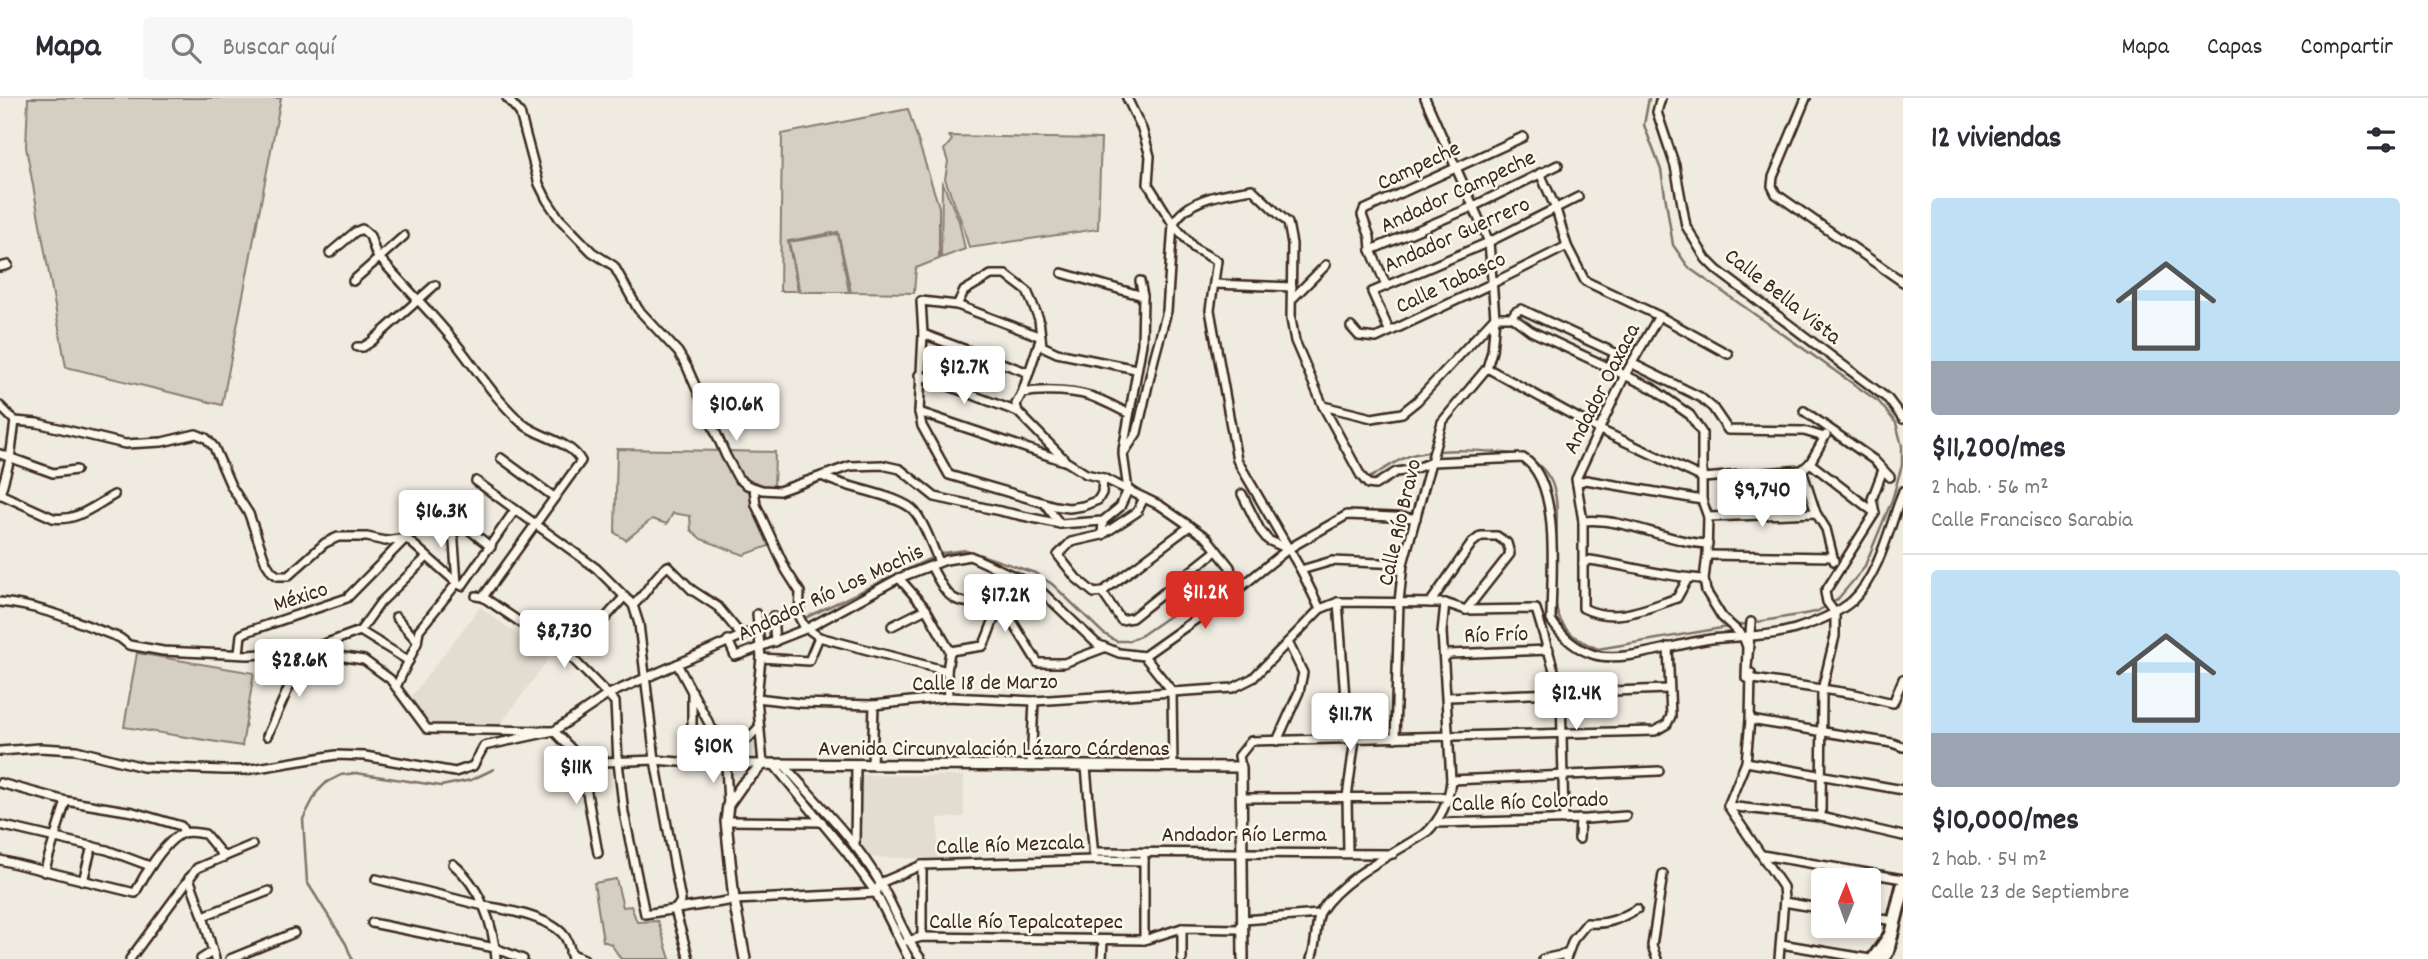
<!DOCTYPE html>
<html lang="es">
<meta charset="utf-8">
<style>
body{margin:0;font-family:Dekko,sans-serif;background:#f7f7f7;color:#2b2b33;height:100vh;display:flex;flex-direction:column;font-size:26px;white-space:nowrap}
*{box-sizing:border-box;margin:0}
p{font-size:23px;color:#7c7c81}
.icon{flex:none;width:38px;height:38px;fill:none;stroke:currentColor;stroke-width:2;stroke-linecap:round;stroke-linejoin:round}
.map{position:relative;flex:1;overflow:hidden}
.details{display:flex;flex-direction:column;background:#fff;width:525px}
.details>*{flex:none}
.needle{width:46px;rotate:1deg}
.tools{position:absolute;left:1811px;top:770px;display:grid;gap:14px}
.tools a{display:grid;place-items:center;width:70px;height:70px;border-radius:7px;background:#fff;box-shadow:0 4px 10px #0003;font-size:35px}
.price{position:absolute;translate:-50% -60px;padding:0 16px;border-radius:7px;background:#fff;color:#222;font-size:23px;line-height:46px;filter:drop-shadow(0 2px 4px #0008)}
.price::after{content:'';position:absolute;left:50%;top:42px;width:21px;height:16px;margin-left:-10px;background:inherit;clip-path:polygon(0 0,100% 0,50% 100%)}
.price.active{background:#d93025;color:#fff}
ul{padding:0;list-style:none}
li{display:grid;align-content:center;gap:14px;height:371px;padding:0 28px}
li+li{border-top:2px solid #e1e1e2}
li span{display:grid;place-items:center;height:217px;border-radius:7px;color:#555}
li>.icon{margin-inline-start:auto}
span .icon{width:126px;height:126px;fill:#fffc;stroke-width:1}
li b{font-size:30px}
h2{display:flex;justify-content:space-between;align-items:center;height:84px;padding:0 28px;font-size:30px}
header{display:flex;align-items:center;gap:42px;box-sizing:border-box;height:98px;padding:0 35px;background:#fff;border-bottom:2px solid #e1e1e2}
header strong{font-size:33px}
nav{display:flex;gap:38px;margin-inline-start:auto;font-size:24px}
.search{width:490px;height:63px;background:#f7f7f7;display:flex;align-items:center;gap:18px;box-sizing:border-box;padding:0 24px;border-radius:7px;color:#7c7c81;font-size:26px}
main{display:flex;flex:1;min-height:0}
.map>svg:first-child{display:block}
.built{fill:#e2dcd1}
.green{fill:#d5cec3;stroke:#887c70;stroke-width:2}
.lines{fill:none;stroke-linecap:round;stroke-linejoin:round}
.stream{stroke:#7f7367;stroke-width:2.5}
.minor-casing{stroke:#3b2a1e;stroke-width:12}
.tertiary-casing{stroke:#3b2a1e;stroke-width:14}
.primary-casing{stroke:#3b2a1e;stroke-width:18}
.trunk-casing{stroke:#3b2a1e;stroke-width:18}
.minor{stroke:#fbf7ec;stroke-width:7}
.tertiary{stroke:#fbf7ec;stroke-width:9}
.primary{stroke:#fbf7ec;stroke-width:12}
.trunk{stroke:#fbf7ec;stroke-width:12}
.labels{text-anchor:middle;stroke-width:5;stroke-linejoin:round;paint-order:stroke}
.street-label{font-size:23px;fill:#3b2a1e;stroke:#fbf7ec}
</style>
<header>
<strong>Mapa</strong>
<div class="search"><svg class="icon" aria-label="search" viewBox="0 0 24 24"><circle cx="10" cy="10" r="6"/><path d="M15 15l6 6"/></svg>Buscar aquí</div>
<nav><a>Mapa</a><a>Capas</a><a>Compartir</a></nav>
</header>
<main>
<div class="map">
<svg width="1903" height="861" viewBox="0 0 1903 861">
<rect width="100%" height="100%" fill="#f0ebe0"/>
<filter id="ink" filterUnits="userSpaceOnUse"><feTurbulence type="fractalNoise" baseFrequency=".0143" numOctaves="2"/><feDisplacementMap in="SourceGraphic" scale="14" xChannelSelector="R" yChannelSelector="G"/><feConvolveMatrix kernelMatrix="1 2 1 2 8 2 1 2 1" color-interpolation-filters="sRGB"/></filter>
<g filter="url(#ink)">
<g class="built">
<polygon points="480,509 549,560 500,627 431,626 411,599"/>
<polygon points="861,677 964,678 964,719 938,720 938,761 868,759 860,749"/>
</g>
<g class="green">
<polygon points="28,0 281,0 222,307 66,269 26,49"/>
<polygon points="908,11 939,109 939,161 916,170 914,195 851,194 838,134 788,143 798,193 780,193 782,36"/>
<polygon points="949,38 1101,41 1098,131 969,150 963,128 945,81 948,64 944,52 952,42"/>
<polygon points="942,83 959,123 965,151 941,160"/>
<polygon points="838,136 849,194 800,194 789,144"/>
<polygon points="617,351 723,353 734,376 753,391 774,446 744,457 701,441 691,432 690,418 673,415 667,426 652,421 626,442 615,435"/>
<path d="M726,353L775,354L774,391C744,390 738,378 726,353Z"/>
<polygon points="137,555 254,575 242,648 124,629"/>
<polygon points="616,781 623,809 631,808 637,824 658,823 670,861 621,861 611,846 603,843 594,785"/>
</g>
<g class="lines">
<g class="stream">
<path d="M1525,358C1565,378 1556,413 1556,450"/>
<path d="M1368,381C1383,372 1399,360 1416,356C1446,350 1489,352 1519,357"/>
<path d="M1555,495C1555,527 1570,540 1598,551L1816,514L1837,502L1864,470L1892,402L1902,367V348L1896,325L1879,304L1689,170L1673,147L1661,72L1644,27L1649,0"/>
<polyline points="805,520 942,455 966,452 1035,475 1052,486 1103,535 1116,543 1128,543 1142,537 1226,479"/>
<polyline points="352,861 346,846 307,784 303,721 317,694 327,684 341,677 356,675 441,688 471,682 494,671"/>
</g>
<defs>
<g id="minor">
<path d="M507,0L520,15L539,86L547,102L559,120L592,154L614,168L638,211L678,254L687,269L726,358L738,380L747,387L762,392L779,393L850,368L882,367L900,371L935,399L1060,426L1103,423L1120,409L1128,392L1123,356L1137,335L1154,261L1167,213L1173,126C1189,99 1224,96 1252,91L1288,125L1292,146L1291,221L1295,243L1323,308L1361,378L1368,386L1375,387L1396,374L1411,372L1432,364L1523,360C1562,383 1551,481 1551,522C1562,539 1575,551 1595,557C1624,565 1679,545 1711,541C1738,538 1768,539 1795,531C1814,525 1837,516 1852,503C1879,478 1890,427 1903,393"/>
<polyline points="1127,0 1142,31 1150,58 1148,86 1173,126 1194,150 1217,163 1210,212 1237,362 1301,472 1320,511"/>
<polyline points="1661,0 1657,14 1675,68 1686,128 1706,161 1717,172 1888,301 1903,321"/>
<polyline points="1806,0 1773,79 1772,88 1776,96 1903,184"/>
<polyline points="1540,75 1556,111 1567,148 1585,183 1659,218 1728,256"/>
<polyline points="1371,152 1472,109 1558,67"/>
<path d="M330,155L355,134L362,131L370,138L376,156C403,187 433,216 458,248C479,275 497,303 523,326C540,340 569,342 581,363L483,499L476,498"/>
<polyline points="0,169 8,167"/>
<polyline points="1062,175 1143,198"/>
<polyline points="353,183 404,138"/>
<polyline points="1214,186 1292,189"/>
<polyline points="1386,187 1371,152 1370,139 1362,117 1364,112 1523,39"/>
<polyline points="1292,201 1326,167"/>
<polyline points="957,207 964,193 991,177 1006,177 1027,193 1039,221 1041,239 1022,295"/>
<path d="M1659,218L1625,277L1576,381L1583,423V510C1615,526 1645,511 1677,500L1688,480"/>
<polyline points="1512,219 1515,214 1521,211 1615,255 1609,270"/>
<polyline points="1351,229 1359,238 1376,240 1491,186 1567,148"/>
<polyline points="1389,232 1372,194 1489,144 1578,99"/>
<polyline points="923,236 1029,275"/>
<polyline points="357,249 363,249 371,244 435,187"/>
<polyline points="1633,266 1700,299 1713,310 1728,332 1804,333 1824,339"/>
<polyline points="1487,270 1598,331 1703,380 1802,372"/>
<polyline points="919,277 1018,314 1064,361"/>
<polyline points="0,308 15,323"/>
<polyline points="1323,308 1372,320 1402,315 1417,303 1495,219 1512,219 1531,233 1652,290 1690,317 1702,335 1702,402 1708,419 1707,457 1704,481 1706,493 1722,519 1743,538 1747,549 1746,580 1751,524"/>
<polyline points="1804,313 1874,362 1890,379"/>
<polyline points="919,314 1067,364 1086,376 1103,380 1161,408 1207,440 1230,469 1236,493"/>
<path d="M1018,314L1016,306L1022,295C1043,291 1079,292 1098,301C1109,305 1118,311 1128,315"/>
<polyline points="1123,352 1142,246 1143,198 1140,183"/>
<polyline points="0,356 53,375 76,372"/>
<polyline points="501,360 554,399"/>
<polyline points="1810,365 1875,415"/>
<polyline points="1802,372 1816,415 1826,431 1834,463"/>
<polyline points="1802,372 1810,365 1826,337"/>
<path d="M822,378C843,390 902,397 915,414C926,428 932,448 939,464"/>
<polyline points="1103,380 1102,395 1098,402 1083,408 1069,410 1055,408 949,377 922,328 919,314 923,236 921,203 957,207 1041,239 1042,248 1057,255 1136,271"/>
<polyline points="476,383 596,470 633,507 639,526 655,662 681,803 675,812 689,861"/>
<polyline points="1577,385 1586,382 1702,402"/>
<polyline points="754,390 756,407 786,472 800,494 799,519 804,528 819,539 947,573 948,599"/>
<path d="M0,396L53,420C76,424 94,408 114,397"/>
<polyline points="1242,396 1260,432 1268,442 1288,451"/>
<polyline points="0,397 10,361 15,323 37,325 125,346 162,344 196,336 206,340 214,349 231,388 249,416 266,465 272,474 278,478 288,478 325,445 338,439 367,439 385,443 406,440"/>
<polyline points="446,401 452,418 457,485"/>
<polyline points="1045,406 1060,426"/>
<polyline points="452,418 491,449"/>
<polyline points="1708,419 1816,415"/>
<polyline points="1103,423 1102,437 1137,414 1144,400"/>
<path d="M1583,423C1625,419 1666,444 1708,446"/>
<polyline points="1102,437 1071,444 1058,457 1076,480 1094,495 1102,494 1121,522 1132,520 1216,453"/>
<polyline points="406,440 457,485"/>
<polyline points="1707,457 1832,459"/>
<path d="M1583,466L1590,462C1629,468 1665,479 1704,481"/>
<path d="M931,468C951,507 954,505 997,505L1012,523L1038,565H1064L1104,550"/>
<polyline points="1301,472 1332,463 1403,466"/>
<polyline points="899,480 926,511 950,553"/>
<polyline points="1102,494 1190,428"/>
<polyline points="483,499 571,559 615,604 618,664 624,715 645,816 734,802 876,795 880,785 922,767 1094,762 1144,763"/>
<path d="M0,504C43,508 80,525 120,540L129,547L163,553L248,557L305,553L364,562L390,581L427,631L554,633L575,655L583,673L598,755"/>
<polyline points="1338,504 1348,641"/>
<polyline points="1430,505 1472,445 1481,438 1497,438 1507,445 1510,456 1466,512"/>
<path d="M633,507C647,496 653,478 668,468L692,492L718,509L741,537"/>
<polyline points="1835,515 1827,504 1825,494 1875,415 1872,401 1883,372"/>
<polyline points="773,518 775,544"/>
<polyline points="396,519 417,543"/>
<polyline points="892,528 926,511"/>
<polyline points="360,533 380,505 427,459"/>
<polyline points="360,533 409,563"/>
<polyline points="728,542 735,558 742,556 808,530 899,480 946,462 970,458 1027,484 1040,492 1097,546 1119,555 1144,558 1236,493 1288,451 1347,417 1416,420"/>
<path d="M950,553L983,548C990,535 992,521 1000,510"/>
<polyline points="239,555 241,537 246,534 347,500 406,440 421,421"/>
<polyline points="1144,558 1172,593 1173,669"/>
<polyline points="571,559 624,499"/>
<polyline points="1445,559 1450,556 1549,552"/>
<polyline points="761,560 809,563 819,539"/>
<polyline points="677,566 712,631 725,639 748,641 759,629"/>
<polyline points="947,573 950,553"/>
<polyline points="1751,575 1750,622 1746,664 1728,708 1783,789 1784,801 1779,861"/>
<polyline points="1747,580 1855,596 1893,605 1903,581"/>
<polyline points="396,589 417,545 419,532 457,485 462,488 515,412"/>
<polyline points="1448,599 1668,591"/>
<polyline points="757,600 799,605 874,607 948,599 1034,603 1233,590 1253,580 1320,511 1338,504 1445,505 1466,512 1536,511 1561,596 1564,722"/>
<polyline points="1750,622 1892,645 1903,649"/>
<polyline points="267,638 305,553 360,533"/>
<polyline points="1395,640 1399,504 1403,466 1442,324 1487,270 1492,253 1495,219 1489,144 1425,0"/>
<polyline points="1277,643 1299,594 1303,575 1288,544"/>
<polyline points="0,653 40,650 76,652 143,669 224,672 245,672 336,657 365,658 455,674 473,668 484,648 554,633 609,596 757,531"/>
<polyline points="1746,664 1903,692"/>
<polyline points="579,665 655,662 692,665 763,666 757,600 761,560 757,516"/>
<polyline points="692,665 692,593"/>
<polyline points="726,666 728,707"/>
<polyline points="774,667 847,755 876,795 909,861"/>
<path d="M784,667C817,705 855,741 880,785C895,810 903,837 921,861"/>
<polyline points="872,667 874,607"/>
<polyline points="1031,668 1034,603"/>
<polyline points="1086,669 1094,759"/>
<polyline points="1241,669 1239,658 1251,643 1655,633 1667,626 1671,618 1668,549"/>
<polyline points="1451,682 1659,673"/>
<polyline points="0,685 66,703 133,714 181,728 184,734"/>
<polyline points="1242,700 1449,699"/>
<polyline points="1728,708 1821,719 1903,738"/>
<polyline points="1821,719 1822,592 1835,538 1835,515"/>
<polyline points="726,723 822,724"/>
<polyline points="1436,725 1587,721 1626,718"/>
<polyline points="0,727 107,752 150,768"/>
<polyline points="1579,741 1580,721"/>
<polyline points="855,748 856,667"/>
<polyline points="1093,754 1393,756"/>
<polyline points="1348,755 1347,699 1355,641"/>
<polyline points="1762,757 1903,781"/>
<polyline points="1144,759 1144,842"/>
<path d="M0,762L135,795C143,779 165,742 183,735C190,733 197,735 205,736L224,759"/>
<path d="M453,766C480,788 494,827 496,861"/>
<polyline points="922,767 922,839"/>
<polyline points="44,774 66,703"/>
<polyline points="189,780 203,818 215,861"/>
<path d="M376,781L484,808C506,811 546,819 562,835C569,842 570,852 572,861"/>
<polyline points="83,783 92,748"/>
<polyline points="1784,804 1824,811"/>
<polyline points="203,818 269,793"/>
<polyline points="1869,819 1894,823"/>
<polyline points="372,825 495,850 523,861"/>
<polyline points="1182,830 1182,861"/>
<polyline points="907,843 922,839 1144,842 1182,830 1239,831 1244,822 1319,816"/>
<polyline points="1781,846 1870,861"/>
<polyline points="570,855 584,861"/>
<polyline points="130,861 197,770 252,747"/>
<polyline points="201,861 212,854"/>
<polyline points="230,861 294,835"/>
<polyline points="1102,861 1103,842"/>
<path d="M1311,861C1317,847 1315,823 1321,813C1342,780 1393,756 1426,735C1441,721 1449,702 1451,682L1442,534L1445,505"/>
<polyline points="1543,861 1566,856"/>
<path d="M1566,861L1573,842L1587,825C1608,827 1619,821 1637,811"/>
<polyline points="1657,861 1652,848 1663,776"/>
</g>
<polyline id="tertiary" points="745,861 734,802 726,723 728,707 742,687 763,666 1241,669 1243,861"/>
<polyline id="primary" points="1874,861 1891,837"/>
<polyline id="trunk" points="1882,861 1887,853 1903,789"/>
</defs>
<use href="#minor" class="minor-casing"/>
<use href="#tertiary" class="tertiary-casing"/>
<use href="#primary" class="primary-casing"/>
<use href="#trunk" class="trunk-casing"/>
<use href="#minor" class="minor"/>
<use href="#tertiary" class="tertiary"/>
<use href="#primary" class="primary"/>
<use href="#trunk" class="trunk"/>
</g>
</g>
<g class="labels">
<g class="street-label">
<text transform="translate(1418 66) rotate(-25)" y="8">Campeche</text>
<text transform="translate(1457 92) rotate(-25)" y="8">Andador Campeche</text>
<text transform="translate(1456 135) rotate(-24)" y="8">Andador Guerrero</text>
<text transform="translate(1450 183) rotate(-25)" y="8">Calle Tabasco</text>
<text transform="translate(1784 197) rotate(38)" y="8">Calle Bella Vista</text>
<text transform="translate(1600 290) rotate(-63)" y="8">Andador Oaxaca</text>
<text transform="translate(1398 424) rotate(-77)" y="8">Calle Río Bravo</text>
<text transform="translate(830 493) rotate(-25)" y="8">Andador Río Los Mochis</text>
<text transform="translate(300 497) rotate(-18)" y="8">México</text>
<text transform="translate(1496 535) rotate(-2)" y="8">Río Frío</text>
<text transform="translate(985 583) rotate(-1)" y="8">Calle 18 de Marzo</text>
<text x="994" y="657">Avenida Circunvalación Lázaro Cárdenas</text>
<text transform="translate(1530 702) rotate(-2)" y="8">Calle Río Colorado</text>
<text x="1244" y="743">Andador Río Lerma</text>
<text transform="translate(1010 745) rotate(-2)" y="8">Calle Río Mezcala</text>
<text x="1026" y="830">Calle Río Tepalcatepec</text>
</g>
</g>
</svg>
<div class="tools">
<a><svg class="needle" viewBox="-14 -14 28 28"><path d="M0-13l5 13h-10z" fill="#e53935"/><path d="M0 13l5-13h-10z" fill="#7c7c81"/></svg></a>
</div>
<b class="price" style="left:964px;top:308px">$12.7K</b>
<b class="price" style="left:736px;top:345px">$10.6K</b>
<b class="price" style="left:1762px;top:431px">$9,740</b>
<b class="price" style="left:441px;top:452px">$16.3K</b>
<b class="price active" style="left:1205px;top:533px">$11.2K</b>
<b class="price" style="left:1005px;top:536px">$17.2K</b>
<b class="price" style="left:564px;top:572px">$8,730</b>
<b class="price" style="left:299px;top:601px">$28.6K</b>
<b class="price" style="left:1576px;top:634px">$12.4K</b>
<b class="price" style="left:1350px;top:655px">$11.7K</b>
<b class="price" style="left:713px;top:687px">$10K</b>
<b class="price" style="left:576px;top:708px">$11K</b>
</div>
<section class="details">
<h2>12 viviendas<svg class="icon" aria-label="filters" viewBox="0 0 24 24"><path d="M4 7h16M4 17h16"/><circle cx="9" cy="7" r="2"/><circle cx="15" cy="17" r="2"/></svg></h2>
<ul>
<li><span style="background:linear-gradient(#bfe0f5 75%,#9aa5b1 0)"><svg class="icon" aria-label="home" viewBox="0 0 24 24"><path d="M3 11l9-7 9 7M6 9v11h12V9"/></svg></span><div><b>$11,200/mes</b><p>2 hab. · 56 m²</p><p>Calle Francisco Sarabia</p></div></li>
<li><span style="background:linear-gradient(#bfe0f5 75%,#9aa5b1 0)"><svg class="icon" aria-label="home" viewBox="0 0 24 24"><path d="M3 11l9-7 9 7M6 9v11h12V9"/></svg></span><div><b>$10,000/mes</b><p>2 hab. · 54 m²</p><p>Calle 23 de Septiembre</p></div></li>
</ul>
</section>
</main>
